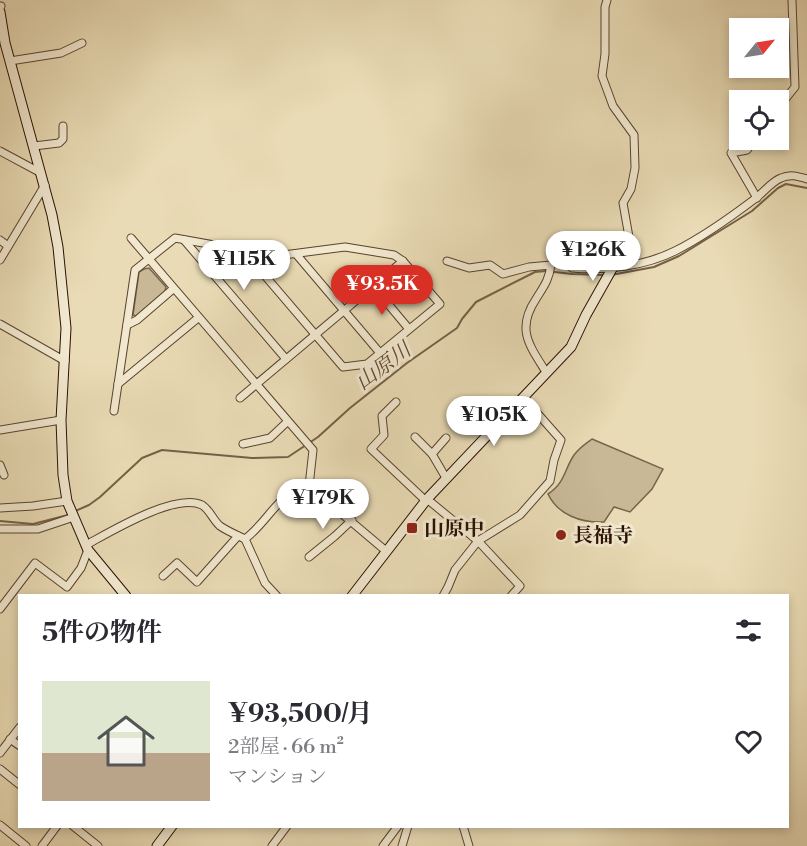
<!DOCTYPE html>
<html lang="ja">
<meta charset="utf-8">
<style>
body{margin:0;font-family:"Libre Bodoni","Noto Serif JP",serif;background:#f7f7f7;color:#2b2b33;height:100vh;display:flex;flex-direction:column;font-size:22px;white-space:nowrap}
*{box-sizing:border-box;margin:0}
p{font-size:20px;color:#7c7c81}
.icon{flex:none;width:33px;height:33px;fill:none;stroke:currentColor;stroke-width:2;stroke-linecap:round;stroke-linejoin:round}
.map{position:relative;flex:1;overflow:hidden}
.drawer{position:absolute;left:18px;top:594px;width:771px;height:234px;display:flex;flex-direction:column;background:#fff;border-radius:0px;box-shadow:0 3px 9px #0003}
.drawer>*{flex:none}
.needle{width:39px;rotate:60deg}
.buttons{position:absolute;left:729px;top:18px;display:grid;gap:12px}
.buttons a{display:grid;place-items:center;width:60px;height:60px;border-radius:0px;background:#fff;box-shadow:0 3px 9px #0003;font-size:30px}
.price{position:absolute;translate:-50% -51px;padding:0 14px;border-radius:21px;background:#fff;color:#222;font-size:20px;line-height:39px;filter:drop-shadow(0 2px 3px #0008)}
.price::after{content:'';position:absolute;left:50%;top:36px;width:18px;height:14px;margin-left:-9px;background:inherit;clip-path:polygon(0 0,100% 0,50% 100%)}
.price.current{background:#d93025;color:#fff}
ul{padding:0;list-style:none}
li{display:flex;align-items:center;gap:18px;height:150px;padding:0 24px}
li span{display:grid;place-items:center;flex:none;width:168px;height:120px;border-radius:0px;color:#555}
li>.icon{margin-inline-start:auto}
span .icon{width:72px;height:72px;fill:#fffc;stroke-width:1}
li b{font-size:26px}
h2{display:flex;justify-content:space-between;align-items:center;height:72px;padding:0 24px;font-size:26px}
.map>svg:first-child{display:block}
.green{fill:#c8b896;stroke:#78644b;stroke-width:1.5}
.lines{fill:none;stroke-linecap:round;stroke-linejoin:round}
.stream{stroke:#756047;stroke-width:2}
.street-casing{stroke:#59432d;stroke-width:9}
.secondary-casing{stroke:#291000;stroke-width:11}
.street{stroke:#f1e8cf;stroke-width:7}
.secondary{stroke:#f1e8cf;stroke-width:9}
.poi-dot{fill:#8f2418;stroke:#f1e8cf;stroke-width:2}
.labels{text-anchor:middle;stroke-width:6;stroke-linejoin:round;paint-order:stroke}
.poi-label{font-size:20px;font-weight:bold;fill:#291000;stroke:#f1e8cf;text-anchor:start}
.water-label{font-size:21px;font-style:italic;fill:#624c36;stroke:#f1e8cf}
</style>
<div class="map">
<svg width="807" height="846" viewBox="0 0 807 846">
<rect width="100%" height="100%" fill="#e9dbb5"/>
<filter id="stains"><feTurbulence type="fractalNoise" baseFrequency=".00333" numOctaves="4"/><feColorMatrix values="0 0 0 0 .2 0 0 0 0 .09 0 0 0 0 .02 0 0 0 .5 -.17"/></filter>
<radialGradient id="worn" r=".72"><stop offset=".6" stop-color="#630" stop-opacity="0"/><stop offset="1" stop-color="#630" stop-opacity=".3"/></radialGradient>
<g class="green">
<polygon points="149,268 166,287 165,291 136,316 133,315 139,272 144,269"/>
<path d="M592,439L663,469L652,489L630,512L614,507L604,522C581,523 558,515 548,494C565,483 564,470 574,455C579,448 585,444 592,439Z"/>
</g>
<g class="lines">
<g class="stream">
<polyline points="611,275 654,267 679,256 752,211 778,188 786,184 807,188"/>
<polyline points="73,512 89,505 100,497 142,458 162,450 252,458 288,457 318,437 350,408 407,363 457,328 462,319 476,302 535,272 546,271 572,274 605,275"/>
<polyline points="0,521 33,524 68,515"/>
</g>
<defs>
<g id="street">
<polyline points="607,0 605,7 605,54 602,76 613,106 634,135 635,168 631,189 623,203 629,237 613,267"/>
<polyline points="0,6 1,6"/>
<polyline points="10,61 61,53 82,43"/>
<polyline points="778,108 795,87 792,0"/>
<polyline points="754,140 747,150 731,153 757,198"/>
<polyline points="34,146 59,143 63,139 63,126"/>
<polyline points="0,151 41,173"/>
<polyline points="131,238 313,450 309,486 386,551"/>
<polyline points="0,240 8,246"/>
<polyline points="184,240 286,359"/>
<polyline points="296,254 380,353"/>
<polyline points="0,260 45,185"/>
<path d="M447,261L469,268L490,265L503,274L529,267L551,265C549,280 544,286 536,299C516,329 529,345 546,372"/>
<path d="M572,268C605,271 645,266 675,251C703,237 731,217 756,198C764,192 771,182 781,178C790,174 797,176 807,179"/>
<polyline points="373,286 409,329"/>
<polyline points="0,324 65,361"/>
<polyline points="127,325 137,320 173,289"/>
<polyline points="118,384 198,318"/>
<polyline points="240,398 403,261"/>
<polyline points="396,402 382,416 384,435 371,449 426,501"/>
<polyline points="114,411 135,270 175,238 276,256 345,247 394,255 403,261 440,304 367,364 343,367 243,250"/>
<polyline points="0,430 61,420"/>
<polyline points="415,437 432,454"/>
<polyline points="446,438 432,454 446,478"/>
<polyline points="243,444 270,438 287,422"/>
<polyline points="0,465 4,475"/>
<polyline points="427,499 478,541 520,586 511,596"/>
<polyline points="0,508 33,506 67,501"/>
<polyline points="0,529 38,529 74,517"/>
<polyline points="245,539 265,583 277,596"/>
<path d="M86,545C110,532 176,492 202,505C210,510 213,520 220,526C227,531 237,535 245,539C271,519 275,495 309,486"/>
<polyline points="309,557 335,536 352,520"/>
<polyline points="163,576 177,563 197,582 238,536"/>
<polyline points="443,596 448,587 455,570 478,541 520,515 550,481 554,460 561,440 523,397"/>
<polyline points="0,609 35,563 67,587 81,568 88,550"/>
<polyline points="10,739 20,746"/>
<polyline points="0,753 20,727"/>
<polyline points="0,769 20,785"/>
<polyline points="0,825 26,846"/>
<polyline points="73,826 98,846"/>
<polyline points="463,826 469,846"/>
<polyline points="42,846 57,826"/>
<polyline points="272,846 287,826"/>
<polyline points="383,846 398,826"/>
<polyline points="402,846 408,826"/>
</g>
<g id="secondary">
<polyline points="0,12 5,43 52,215 58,247 66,328 61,420 63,475 67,501 88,550 126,596"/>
<polyline points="352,596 427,499 571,347 586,315 613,267"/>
<polyline points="157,846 172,826"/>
</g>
</defs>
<use href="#street" class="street-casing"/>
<use href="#secondary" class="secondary-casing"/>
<use href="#street" class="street"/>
<use href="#secondary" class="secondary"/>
</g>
<g class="poi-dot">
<rect x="406" y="522" width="12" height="12" rx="3"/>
<circle cx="561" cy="535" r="6"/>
</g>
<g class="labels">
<g class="poi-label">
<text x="424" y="535">山原中</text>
<text x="573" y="542">長福寺</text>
</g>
<g class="water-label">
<text transform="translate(383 366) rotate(-37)" y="7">山原川</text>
</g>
</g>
<rect width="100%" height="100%" filter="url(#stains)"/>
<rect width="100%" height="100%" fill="url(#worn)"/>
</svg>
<div class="buttons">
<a><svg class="needle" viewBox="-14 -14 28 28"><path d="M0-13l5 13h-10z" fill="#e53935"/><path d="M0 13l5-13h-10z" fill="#7c7c81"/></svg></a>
<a><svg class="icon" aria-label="locate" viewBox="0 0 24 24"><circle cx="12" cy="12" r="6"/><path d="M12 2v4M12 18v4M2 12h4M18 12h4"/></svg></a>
</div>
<b class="price" style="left:593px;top:282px">¥126K</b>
<b class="price" style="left:244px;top:291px">¥115K</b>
<b class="price current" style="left:382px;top:316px">¥93.5K</b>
<b class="price" style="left:494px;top:447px">¥105K</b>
<b class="price" style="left:323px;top:530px">¥179K</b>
<section class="drawer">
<h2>5件の物件<svg class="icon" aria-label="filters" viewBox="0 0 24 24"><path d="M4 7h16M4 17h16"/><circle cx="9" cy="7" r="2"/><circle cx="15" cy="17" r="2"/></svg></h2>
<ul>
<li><span style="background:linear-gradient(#dfe7d0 60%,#b9a48a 0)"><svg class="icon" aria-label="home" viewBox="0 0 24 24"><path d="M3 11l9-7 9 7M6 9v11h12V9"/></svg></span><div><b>¥93,500/月</b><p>2部屋 · 66 m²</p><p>マンション</p></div><svg class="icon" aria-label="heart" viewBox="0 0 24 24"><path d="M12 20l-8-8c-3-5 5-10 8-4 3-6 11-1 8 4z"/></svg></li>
</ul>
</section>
</div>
